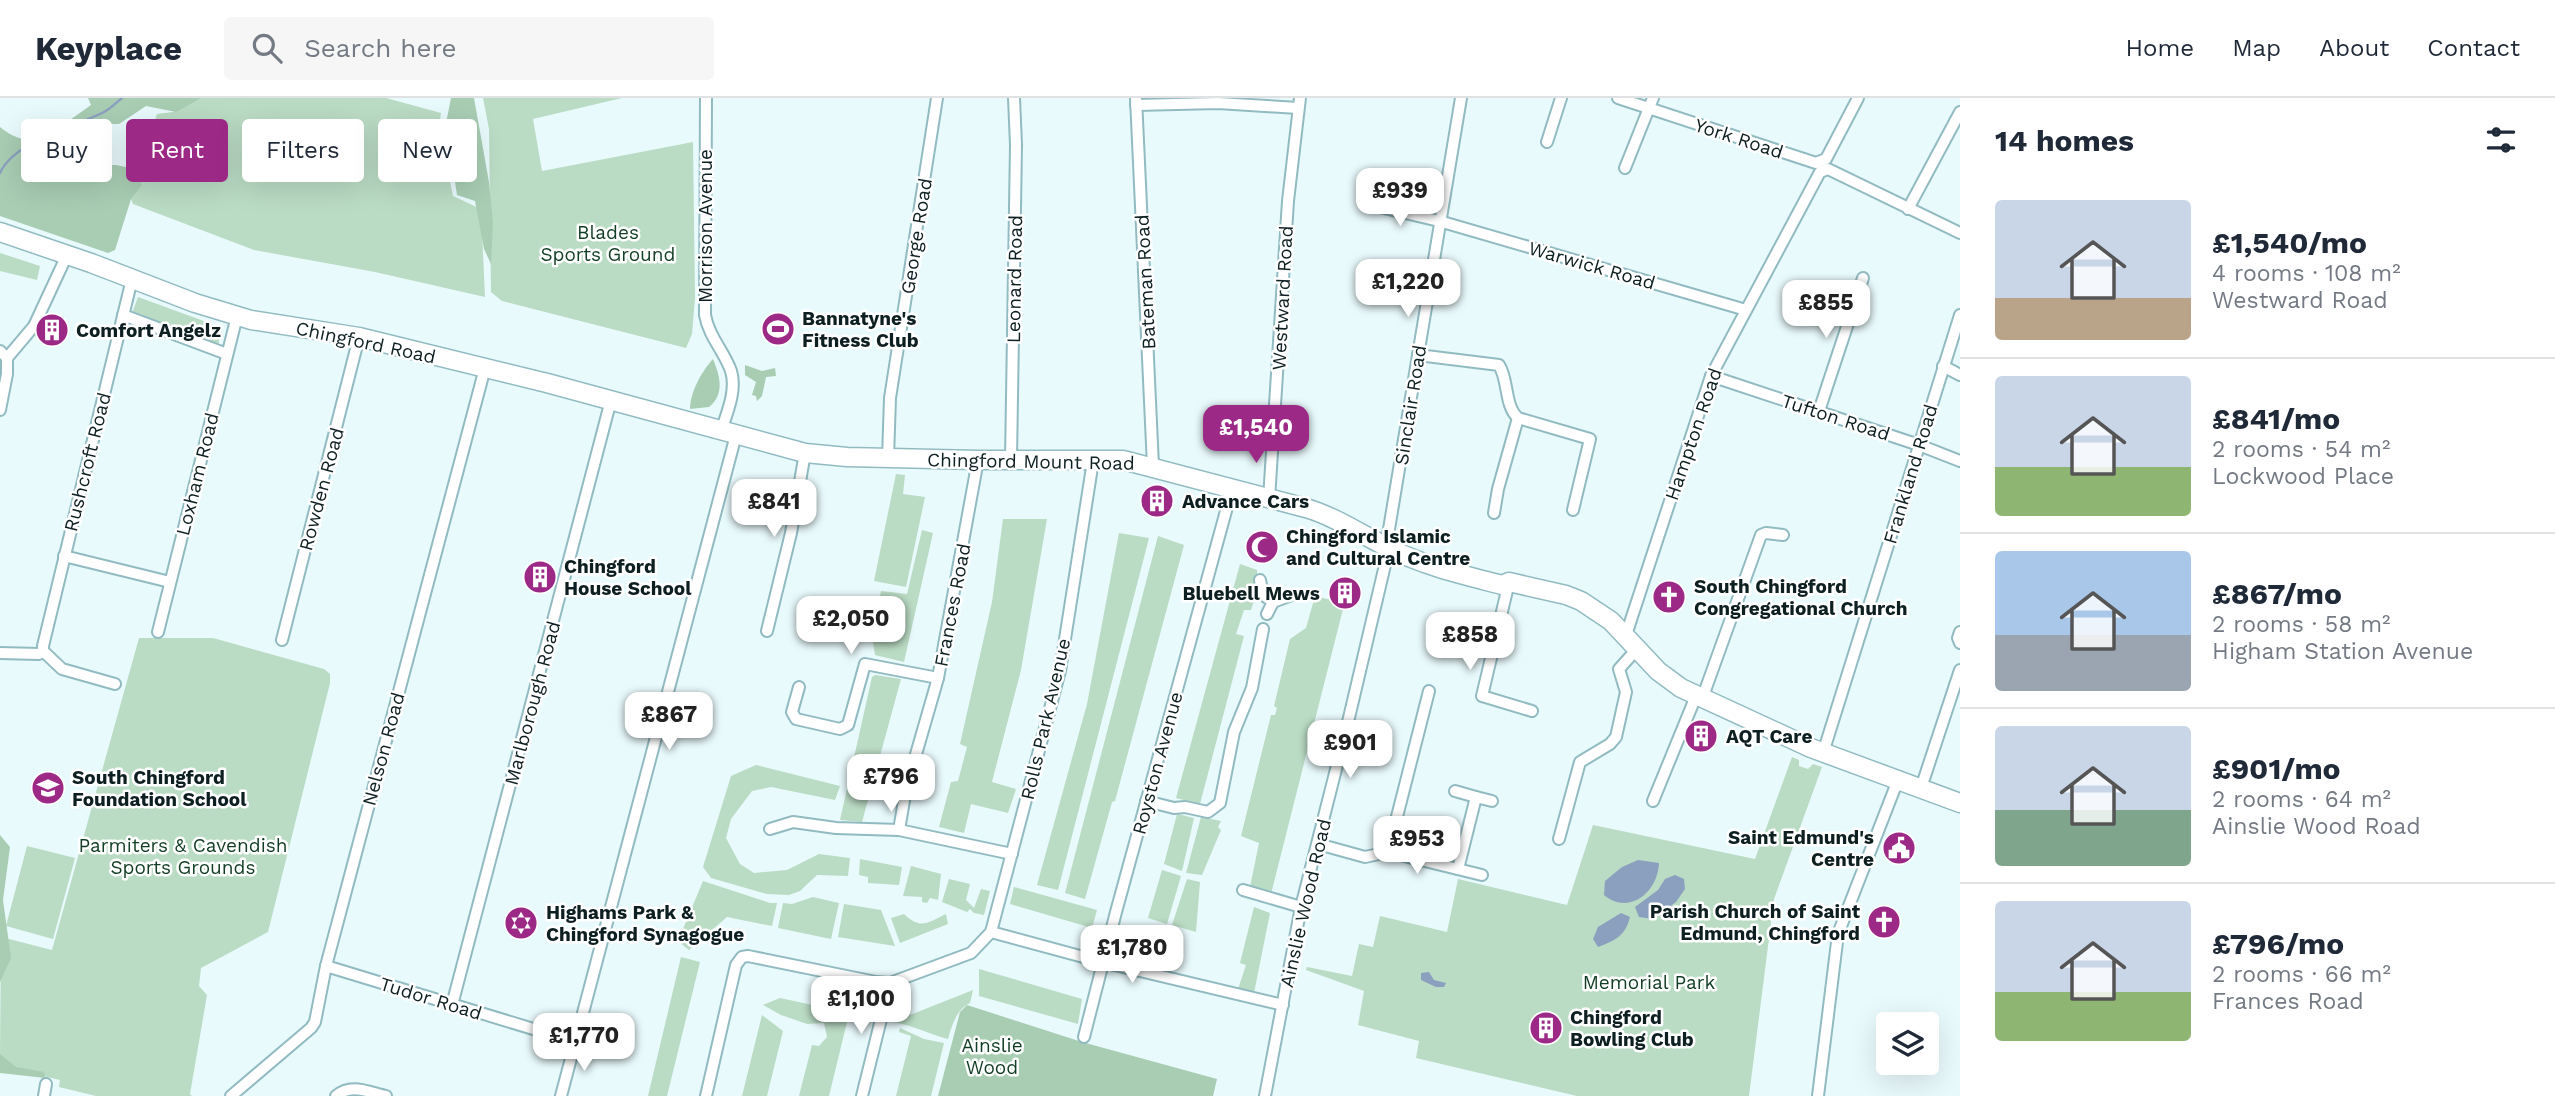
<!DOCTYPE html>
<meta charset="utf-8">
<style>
body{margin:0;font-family:"Work Sans",sans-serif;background:#f6f6f7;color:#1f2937;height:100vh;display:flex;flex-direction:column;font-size:26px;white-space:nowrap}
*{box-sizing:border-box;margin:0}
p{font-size:23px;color:#747a83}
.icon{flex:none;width:38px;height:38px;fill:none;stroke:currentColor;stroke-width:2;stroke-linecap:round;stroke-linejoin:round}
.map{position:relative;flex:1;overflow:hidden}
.panel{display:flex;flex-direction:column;background:#fff;width:595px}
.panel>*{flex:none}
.guide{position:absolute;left:21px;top:21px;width:665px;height:63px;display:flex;gap:14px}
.controls{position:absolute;left:1876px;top:914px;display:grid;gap:14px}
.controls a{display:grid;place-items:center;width:63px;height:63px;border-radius:7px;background:#fff;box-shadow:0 7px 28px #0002;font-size:35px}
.price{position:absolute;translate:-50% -60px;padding:0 16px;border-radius:14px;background:#fff;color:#222;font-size:23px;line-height:46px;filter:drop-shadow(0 2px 4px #0008)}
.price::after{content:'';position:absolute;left:50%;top:42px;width:21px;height:16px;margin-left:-10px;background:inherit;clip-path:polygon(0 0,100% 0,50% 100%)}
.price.on{background:#9c2986;color:#fff}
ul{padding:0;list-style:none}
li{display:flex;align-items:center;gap:21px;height:175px;padding:0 35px}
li+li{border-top:2px solid #e0e1e3}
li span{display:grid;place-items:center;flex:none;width:196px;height:140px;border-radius:7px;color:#555}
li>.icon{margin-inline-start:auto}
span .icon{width:84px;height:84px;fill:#fffc;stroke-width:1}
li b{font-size:30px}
h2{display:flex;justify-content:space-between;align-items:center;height:84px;padding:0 35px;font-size:30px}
.chip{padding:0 24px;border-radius:7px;background:#fff;box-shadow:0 7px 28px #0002;font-size:24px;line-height:63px}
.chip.on{background:#9c2986;color:#fff}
header{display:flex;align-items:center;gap:42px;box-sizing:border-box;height:98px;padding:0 35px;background:#fff;border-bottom:2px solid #e0e1e3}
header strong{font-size:33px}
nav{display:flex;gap:38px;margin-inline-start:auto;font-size:24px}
.search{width:490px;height:63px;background:#f6f6f7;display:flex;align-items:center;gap:18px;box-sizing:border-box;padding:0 24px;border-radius:7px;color:#747a83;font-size:26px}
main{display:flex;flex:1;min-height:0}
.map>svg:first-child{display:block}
.green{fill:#badbc4}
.forest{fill:#a8cdb3}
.water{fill:#8b9fbf}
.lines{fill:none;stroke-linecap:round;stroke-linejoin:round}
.stream{stroke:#8b9fbf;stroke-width:2.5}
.street-casing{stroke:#91bbc1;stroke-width:14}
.primary-casing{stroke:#91bbc1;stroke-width:21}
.street{stroke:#fff;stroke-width:10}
.primary{stroke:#fff;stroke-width:18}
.labels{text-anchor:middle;stroke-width:5;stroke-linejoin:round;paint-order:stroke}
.street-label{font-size:19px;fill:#0e1f21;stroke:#fff}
.park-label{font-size:19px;fill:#113d24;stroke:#fff}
.poi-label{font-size:19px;font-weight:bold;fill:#0e1f21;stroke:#fff;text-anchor:start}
</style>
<header>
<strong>Keyplace</strong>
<div class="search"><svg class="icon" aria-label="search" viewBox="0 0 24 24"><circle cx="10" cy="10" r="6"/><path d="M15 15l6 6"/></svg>Search here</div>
<nav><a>Home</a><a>Map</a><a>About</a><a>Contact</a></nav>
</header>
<main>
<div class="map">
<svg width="1960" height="998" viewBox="0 0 1960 998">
<rect width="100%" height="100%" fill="#e9fafc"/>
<g class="green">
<polygon points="198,0 386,0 441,15 439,28 453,98 481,111 485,199 375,174 254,152 133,106 131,101 157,16 173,14"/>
<polygon points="483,0 622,0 533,21 542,73 693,44 695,200 692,236 686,250 502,203 491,194 489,31"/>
<polygon points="0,155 40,168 37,182 0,173"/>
<polygon points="138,199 223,230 217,250 131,218"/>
<polygon points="896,376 905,377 903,396 925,399 906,489 874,483"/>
<polygon points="1003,421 1047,421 1021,572 992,684 1016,691 1008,715 971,706 964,735 939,729 951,684 958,683 967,649 960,646 992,504"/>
<polygon points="922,432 933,435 904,564 875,557 872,539 881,493 907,496"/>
<polygon points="1119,435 1149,440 1058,792 1037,787 1087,606"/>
<polygon points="1158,438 1184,447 1115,703 1112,704 1085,801 1065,795"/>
<polygon points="1240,466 1257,472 1257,493 1251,512 1244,512 1236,536 1244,538 1200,706 1176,700"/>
<polygon points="1315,498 1339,504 1338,509 1343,511 1271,796 1250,789 1259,745 1241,738 1271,617 1275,617 1277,610 1274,608 1290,541 1306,530"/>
<polygon points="139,540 213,540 324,571 330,576 330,585 268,834 201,870 199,888 207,897 190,996 192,998 96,998 59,989 60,982 17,972 0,957 1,839 52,852"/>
<polygon points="875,577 901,581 862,724 840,722 872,579"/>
<polygon points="1792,659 1799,662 1799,668 1808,671 1813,666 1822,669 1774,801 1749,998 1577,998 1416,960 1419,943 1358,927 1364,893 1306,872 1307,869 1352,878 1359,846 1373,849 1380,818 1447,834 1458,781 1567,807 1593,727 1755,761"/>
<polygon points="756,667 840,688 835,702 771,689 752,693 731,721 726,740 740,766 754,775 787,772 819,756 850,760 848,778 817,777 800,793 789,797 767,796 711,780 703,769 731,678"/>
<polygon points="1177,716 1194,720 1182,773 1164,766"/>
<polygon points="1201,719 1221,723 1218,729 1221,732 1202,777 1186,775"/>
<polygon points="27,748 75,760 53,841 6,828"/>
<polygon points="860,761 902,769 899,787 868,785 868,779 859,777"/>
<polygon points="911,768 941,776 938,802 930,800 927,805 922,804 922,799 903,798"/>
<polygon points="1162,772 1181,778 1167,826 1148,820"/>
<polygon points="949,781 970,786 966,802 974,810 981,791 990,793 984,817 974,815 970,811 967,814 942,804"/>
<polygon points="1187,781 1200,784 1196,834 1172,827"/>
<polygon points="703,783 770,805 777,805 772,828 727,819 689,852 678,843"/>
<polygon points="1014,789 1097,812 1092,830 1010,806"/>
<polygon points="813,799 839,805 831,841 778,830 783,805 792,806"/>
<polygon points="844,806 881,812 895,848 838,839"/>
<polygon points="1254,809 1270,815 1254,895 1238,891 1246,867 1240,865"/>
<path d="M904,816C921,832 927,825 946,816L948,826L900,845L891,820Z"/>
<polygon points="681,859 700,864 667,998 648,998"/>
<polygon points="979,871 1082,901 1078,926 979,898"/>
<path d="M973,892L970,905C956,912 952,927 948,941C929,936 912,927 893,924L898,906H903L910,917Z"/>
<polygon points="780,900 845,914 848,920 829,998 799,998 812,947 819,948 827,939 824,925 807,926 781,917 763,907"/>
<polygon points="762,917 783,933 767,998 742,998"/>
<polygon points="900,930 924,941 944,945 931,998 896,998 911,938 899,934"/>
</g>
<g class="forest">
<path d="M88,0H201L176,14L146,8L119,26H101L92,37L95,67H116L131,70L142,87L131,101L115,152L108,155L0,118V29C9,36 19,43 31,40C52,36 74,19 91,7Z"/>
<polygon points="451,0 474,0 489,84 493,125 491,166 484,151 475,103 457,97 446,25"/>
<path d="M713,261C720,278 725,296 709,309L690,311C690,294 702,273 713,261Z"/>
<polygon points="745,267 762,273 775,270 776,278 766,279 762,298 757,303 756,298 752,297 756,284 745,277"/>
<polygon points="0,737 10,749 3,802 11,860 0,884"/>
<polygon points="967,907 1082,944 1217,981 1213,998 938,998 960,914"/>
<polygon points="0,956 16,969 44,974 45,980 0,975"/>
</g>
<g class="water">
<path d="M1638,762L1659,765C1658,794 1629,818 1604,797L1605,783L1622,769Z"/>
<polygon points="1675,777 1684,781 1685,791 1676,804 1653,821 1639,819 1635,809 1658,792 1665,781"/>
<path d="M1621,815L1630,819C1625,838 1616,842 1598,849L1593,841L1598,829Z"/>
<polygon points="1429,874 1434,882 1446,885 1444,889 1436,889 1421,882 1421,875"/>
</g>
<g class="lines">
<path class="stream" d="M0,75C14,43 75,29 104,14C111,10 116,5 122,0"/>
<defs>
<g id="street">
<path d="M706,0L705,217C709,239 724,253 731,273C737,292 727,315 721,333"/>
<polyline points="1136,0 1153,368"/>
<polyline points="1618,0 1816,65 1826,61 1858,0"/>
<polyline points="1136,7 1218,5 1298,10"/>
<polyline points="1547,44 1561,0"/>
<polyline points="1625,70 1653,0"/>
<polyline points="1367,106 1439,123 1746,212"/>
<polyline points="1908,111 1960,14"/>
<polyline points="123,217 227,256"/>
<polyline points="0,253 7,260 7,276 0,312"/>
<path d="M1418,257L1499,267C1509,283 1504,307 1518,320L1590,341L1573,412"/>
<polyline points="7,260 34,228 67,157"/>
<polyline points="1943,268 1960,277"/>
<polyline points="1711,278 1919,347 1960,363"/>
<polyline points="1819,313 1863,180"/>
<polyline points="888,360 890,300 937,0"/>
<polyline points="1011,362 1016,47 1014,0"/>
<polyline points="1269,401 1288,103 1300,0"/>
<polyline points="1494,415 1498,391 1518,320"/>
<polyline points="1386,449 1461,0"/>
<polyline points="64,458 170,484"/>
<polyline points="1260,482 1263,497 1273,504 1267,516"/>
<polyline points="1509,484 1482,598 1532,613"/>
<polyline points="1273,504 1289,498"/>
<polyline points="767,533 791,435 805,355"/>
<polyline points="158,534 237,218"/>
<polyline points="1960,534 1958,540 1960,545"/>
<polyline points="1626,537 1711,278 1820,74 1828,71 1960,135"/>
<polyline points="282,542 359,239"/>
<polyline points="0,555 39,556 43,553"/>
<polyline points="115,586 62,571 43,553 43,548 132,181"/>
<polyline points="799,589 792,614 796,621 840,631 848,627 865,566 938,580"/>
<polyline points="1702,601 1761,437 1766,435 1783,437"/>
<polyline points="1823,655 1960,217"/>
<polyline points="1921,690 1960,572"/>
<polyline points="1455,693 1476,699 1458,771"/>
<polyline points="1476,699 1492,703"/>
<polyline points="1146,703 1174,710 1185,709 1208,714 1220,705 1234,634 1252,590 1263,531"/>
<polyline points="1653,703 1696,598"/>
<polyline points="770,731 793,724 836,730 899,732 1012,756"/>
<polyline points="899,732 906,691 938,580 978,362"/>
<polyline points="1559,741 1580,664 1610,646 1616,639 1626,594 1619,571 1637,551"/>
<polyline points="1318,746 1365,759 1388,754"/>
<polyline points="1388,754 1429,593"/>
<polyline points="1388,754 1482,777"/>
<polyline points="1243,792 1301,809"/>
<polyline points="991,834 1102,864 1283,907"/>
<polyline points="326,868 576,944"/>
<polyline points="452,907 611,302"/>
<polyline points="1084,939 1116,814 1232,391"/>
<polyline points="44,998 46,986"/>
<polyline points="231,998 311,930 315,924 326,868 485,270"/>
<path d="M336,998C351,985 368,994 386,998"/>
<polyline points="561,998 736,337"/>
<polyline points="706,998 736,867 742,859 748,858 876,884 890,885 971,855 991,834 1060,573 1093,363"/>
<polyline points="862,998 890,885"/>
<polyline points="1265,998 1301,809 1348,624 1389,450"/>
<polyline points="1818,998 1838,836 1898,682"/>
</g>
<path id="primary" d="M0,134L91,165L195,205L251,222L359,239L547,285L805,355L847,359L978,362H1123L1306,410C1336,419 1360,436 1389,450C1424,468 1464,477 1502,487L1509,484L1566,497L1581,503L1611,523L1658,573L1681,590L1811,650L1960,705"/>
</defs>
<use href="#street" class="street-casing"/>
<use href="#primary" class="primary-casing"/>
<use href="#street" class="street"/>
<use href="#primary" class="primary"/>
</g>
<defs>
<symbol id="stadium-disc" viewBox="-11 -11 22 22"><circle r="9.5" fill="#9c2986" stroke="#fff"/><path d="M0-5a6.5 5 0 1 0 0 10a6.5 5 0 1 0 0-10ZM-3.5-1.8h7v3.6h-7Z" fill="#fff"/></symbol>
<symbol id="building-disc" viewBox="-11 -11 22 22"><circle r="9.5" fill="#9c2986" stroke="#fff"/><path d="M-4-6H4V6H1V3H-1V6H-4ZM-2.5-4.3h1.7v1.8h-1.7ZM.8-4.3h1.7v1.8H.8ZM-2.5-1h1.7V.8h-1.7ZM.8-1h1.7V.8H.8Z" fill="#fff"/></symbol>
<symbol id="mosque-disc" viewBox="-11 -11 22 22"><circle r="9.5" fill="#9c2986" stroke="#fff"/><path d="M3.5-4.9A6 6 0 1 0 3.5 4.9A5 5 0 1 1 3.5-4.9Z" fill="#fff"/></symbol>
<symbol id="church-disc" viewBox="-11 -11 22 22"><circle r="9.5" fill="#9c2986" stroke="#fff"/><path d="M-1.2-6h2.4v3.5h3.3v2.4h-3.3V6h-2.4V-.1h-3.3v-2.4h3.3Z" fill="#fff"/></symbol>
<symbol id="school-disc" viewBox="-11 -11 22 22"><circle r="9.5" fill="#9c2986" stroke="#fff"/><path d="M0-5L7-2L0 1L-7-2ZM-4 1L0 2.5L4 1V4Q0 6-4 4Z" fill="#fff"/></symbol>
<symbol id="civic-disc" viewBox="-11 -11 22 22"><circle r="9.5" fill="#9c2986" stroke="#fff"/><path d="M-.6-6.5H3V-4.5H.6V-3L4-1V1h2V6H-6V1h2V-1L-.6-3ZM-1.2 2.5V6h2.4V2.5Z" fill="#fff"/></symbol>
<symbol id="synagogue-disc" viewBox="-11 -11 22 22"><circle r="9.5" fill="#9c2986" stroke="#fff"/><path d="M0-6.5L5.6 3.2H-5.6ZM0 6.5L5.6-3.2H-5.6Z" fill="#fff"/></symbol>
</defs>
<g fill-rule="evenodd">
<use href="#stadium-disc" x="759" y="212" width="38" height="38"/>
<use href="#building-disc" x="33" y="213" width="38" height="38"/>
<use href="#building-disc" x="1138" y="384" width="38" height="38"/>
<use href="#mosque-disc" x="1243" y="430" width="38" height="38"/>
<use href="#building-disc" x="521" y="460" width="38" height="38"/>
<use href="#building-disc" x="1326" y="476" width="38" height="38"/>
<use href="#church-disc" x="1650" y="480" width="38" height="38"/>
<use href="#building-disc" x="1682" y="619" width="38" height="38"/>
<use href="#school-disc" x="29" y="671" width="38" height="38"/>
<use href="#civic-disc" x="1880" y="731" width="38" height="38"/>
<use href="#church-disc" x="1865" y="805" width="38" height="38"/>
<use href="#synagogue-disc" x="502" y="806" width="38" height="38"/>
<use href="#building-disc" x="1527" y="911" width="38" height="38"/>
</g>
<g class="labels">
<g class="street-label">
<text transform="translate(1739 40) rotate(18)" y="7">York Road</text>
<text transform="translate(705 128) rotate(-90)" y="7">Morrison Avenue</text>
<text transform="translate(916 138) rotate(-81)" y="7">George Road</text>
<text transform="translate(1592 167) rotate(16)" y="7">Warwick Road</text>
<text transform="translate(1014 181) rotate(-89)" y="7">Leonard Road</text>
<text transform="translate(1145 184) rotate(-93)" y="7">Bateman Road</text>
<text transform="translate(1282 200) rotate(-87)" y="7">Westward Road</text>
<text transform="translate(366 244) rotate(12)" y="7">Chingford Road</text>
<text transform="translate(1410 307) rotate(-81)" y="7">Sinclair Road</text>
<text transform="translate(1836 319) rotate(18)" y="7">Tufton Road</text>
<text transform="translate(1693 336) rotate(-71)" y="7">Hampton Road</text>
<text transform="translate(1031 363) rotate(1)" y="7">Chingford Mount Road</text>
<text transform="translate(87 364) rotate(-76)" y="7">Rushcroft Road</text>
<text transform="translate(197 376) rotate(-76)" y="7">Loxham Road</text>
<text transform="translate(1910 376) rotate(-73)" y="7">Frankland Road</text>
<text transform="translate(321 391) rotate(-75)" y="7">Rowden Road</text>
<text transform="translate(952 507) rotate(-79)" y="7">Frances Road</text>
<text transform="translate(532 605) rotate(-75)" y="7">Marlborough Road</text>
<text transform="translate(1045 621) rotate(-77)" y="7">Rolls Park Avenue</text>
<text transform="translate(383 651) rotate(-75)" y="7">Nelson Road</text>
<text transform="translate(1157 665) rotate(-75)" y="7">Royston Avenue</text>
<text transform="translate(1305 805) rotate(-77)" y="7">Ainslie Wood Road</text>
<text transform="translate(431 900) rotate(17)" y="7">Tudor Road</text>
</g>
<g class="park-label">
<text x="608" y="141">Blades<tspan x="608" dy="22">Sports Ground</tspan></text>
<text x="183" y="754">Parmiters &amp; Cavendish<tspan x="183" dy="22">Sports Grounds</tspan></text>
<text x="1649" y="891">Memorial Park</text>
<text x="992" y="954">Ainslie<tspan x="992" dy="22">Wood</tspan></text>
</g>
<g class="poi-label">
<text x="802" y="227">Bannatyne's<tspan x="802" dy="22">Fitness Club</tspan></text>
<text x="76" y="239">Comfort Angelz</text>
<text x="1182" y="410">Advance Cars</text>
<text x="1286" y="445">Chingford Islamic<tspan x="1286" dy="22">and Cultural Centre</tspan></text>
<text x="564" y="475">Chingford<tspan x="564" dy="22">House School</tspan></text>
<text x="1694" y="495">South Chingford<tspan x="1694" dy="22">Congregational Church</tspan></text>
<text x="1320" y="502" text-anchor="end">Bluebell Mews</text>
<text x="1726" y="645">AQT Care</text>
<text x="72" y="686">South Chingford<tspan x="72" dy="22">Foundation School</tspan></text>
<text x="1874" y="746" text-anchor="end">Saint Edmund's<tspan x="1874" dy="22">Centre</tspan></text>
<text x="1860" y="820" text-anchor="end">Parish Church of Saint<tspan x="1860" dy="22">Edmund, Chingford</tspan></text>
<text x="546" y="821">Highams Park &amp;<tspan x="546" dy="22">Chingford Synagogue</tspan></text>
<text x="1570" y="926">Chingford<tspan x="1570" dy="22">Bowling Club</tspan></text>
</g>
</g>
</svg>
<div class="controls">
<a><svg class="icon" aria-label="layers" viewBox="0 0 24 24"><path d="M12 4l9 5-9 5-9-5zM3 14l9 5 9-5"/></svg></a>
</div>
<b class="price" style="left:1400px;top:130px">£939</b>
<b class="price" style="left:1408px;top:221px">£1,220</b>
<b class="price" style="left:1826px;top:242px">£855</b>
<b class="price on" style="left:1256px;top:367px">£1,540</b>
<b class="price" style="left:774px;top:441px">£841</b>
<b class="price" style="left:851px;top:558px">£2,050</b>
<b class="price" style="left:1470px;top:574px">£858</b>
<b class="price" style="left:669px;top:654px">£867</b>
<b class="price" style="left:1350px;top:682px">£901</b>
<b class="price" style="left:891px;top:716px">£796</b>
<b class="price" style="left:1417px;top:778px">£953</b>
<b class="price" style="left:1132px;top:887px">£1,780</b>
<b class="price" style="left:861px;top:938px">£1,100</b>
<b class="price" style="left:584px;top:975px">£1,770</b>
<div class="guide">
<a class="chip">Buy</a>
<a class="chip on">Rent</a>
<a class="chip">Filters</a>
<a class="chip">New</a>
</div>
</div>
<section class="panel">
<h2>14 homes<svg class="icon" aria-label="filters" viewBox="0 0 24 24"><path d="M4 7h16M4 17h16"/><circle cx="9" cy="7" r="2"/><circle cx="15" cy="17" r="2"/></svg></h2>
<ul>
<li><span style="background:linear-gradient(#c9d6e8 70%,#b9a48a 0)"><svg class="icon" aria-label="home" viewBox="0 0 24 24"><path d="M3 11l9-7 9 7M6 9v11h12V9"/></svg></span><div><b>£1,540/mo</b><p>4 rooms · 108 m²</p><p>Westward Road</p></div></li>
<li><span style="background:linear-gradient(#c9d6e8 65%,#8fb573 0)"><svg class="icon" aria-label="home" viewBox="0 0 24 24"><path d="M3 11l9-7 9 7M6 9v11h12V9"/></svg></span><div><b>£841/mo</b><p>2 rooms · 54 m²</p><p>Lockwood Place</p></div></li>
<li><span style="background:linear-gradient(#a9c7e8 60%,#9aa5b1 0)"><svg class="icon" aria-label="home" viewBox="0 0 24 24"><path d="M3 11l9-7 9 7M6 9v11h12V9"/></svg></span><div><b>£867/mo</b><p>2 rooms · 58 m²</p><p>Higham Station Avenue</p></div></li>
<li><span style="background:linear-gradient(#c9d6e8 60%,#7fa58c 0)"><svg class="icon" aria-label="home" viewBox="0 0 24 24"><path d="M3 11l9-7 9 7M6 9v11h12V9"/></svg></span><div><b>£901/mo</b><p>2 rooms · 64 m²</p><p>Ainslie Wood Road</p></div></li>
<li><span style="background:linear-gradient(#c9d6e8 65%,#8fb573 0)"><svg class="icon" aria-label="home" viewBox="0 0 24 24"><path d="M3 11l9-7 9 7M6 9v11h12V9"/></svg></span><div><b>£796/mo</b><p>2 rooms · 66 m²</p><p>Frances Road</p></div></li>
</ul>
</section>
</main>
